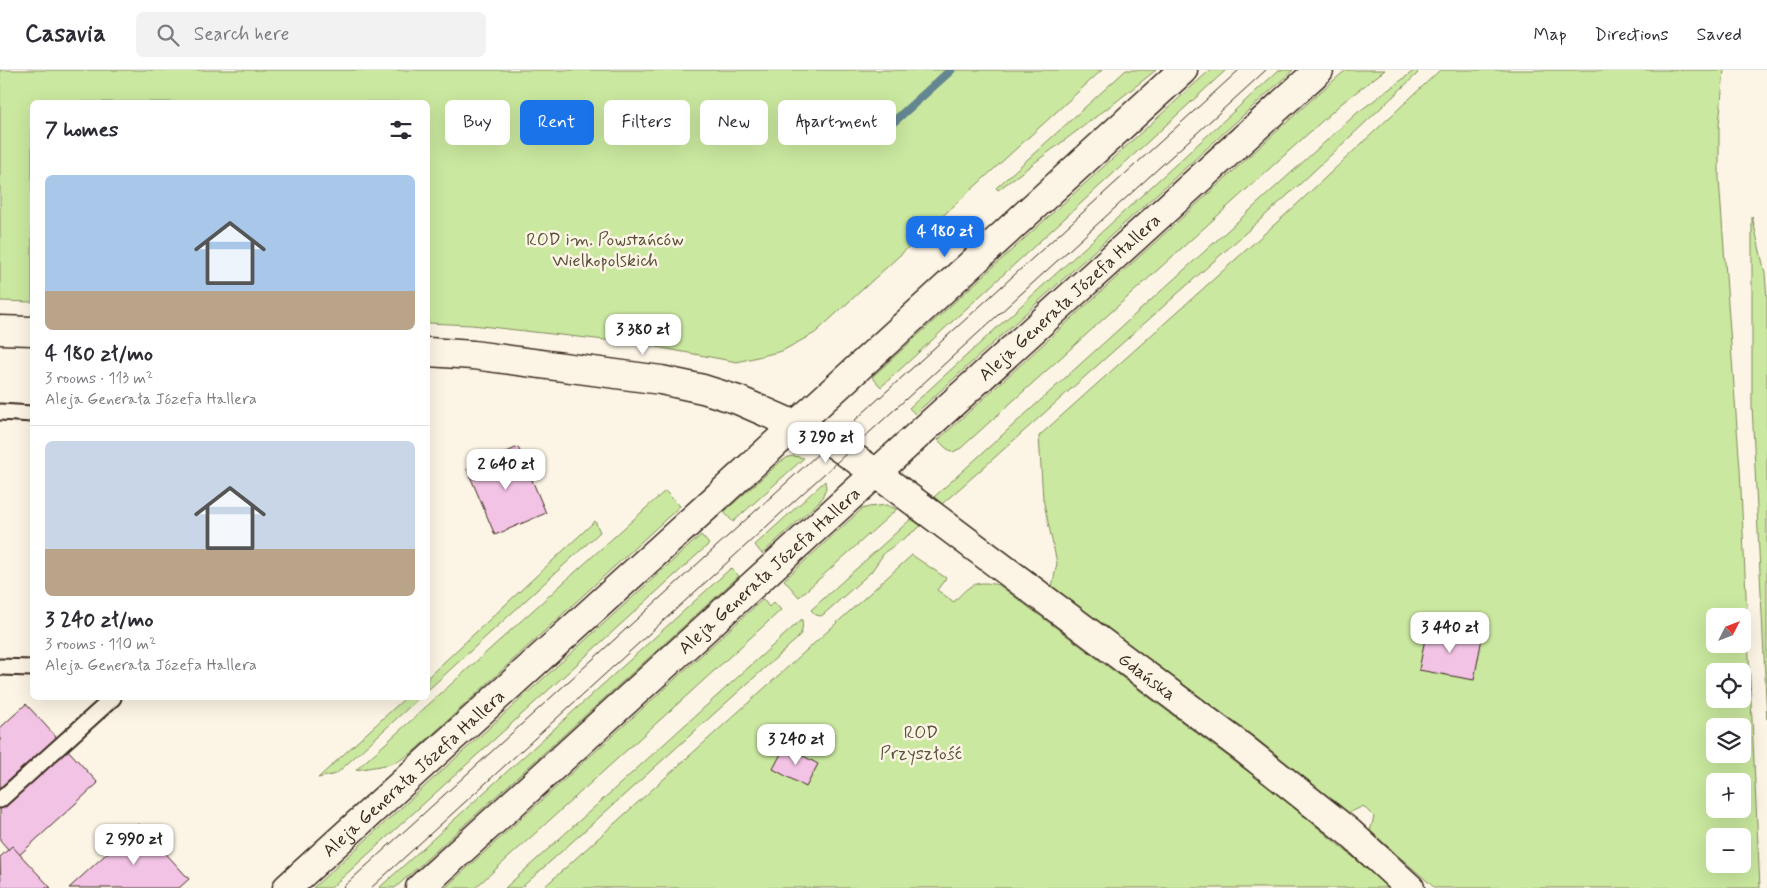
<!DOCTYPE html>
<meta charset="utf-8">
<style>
body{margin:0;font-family:Mynerve,sans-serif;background:#f2f2f3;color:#2b2b33;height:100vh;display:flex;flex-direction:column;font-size:19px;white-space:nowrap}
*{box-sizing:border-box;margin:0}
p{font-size:16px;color:#7c7c81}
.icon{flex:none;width:28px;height:28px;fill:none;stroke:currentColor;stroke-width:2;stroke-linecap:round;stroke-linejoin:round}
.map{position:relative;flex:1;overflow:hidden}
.side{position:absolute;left:30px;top:30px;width:400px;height:600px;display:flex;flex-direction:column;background:#fff;border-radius:8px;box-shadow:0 5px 20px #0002}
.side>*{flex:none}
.guide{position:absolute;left:445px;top:30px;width:475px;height:45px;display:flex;gap:10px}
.needle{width:32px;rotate:48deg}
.buttons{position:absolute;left:1706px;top:538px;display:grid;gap:10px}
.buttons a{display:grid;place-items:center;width:45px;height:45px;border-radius:8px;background:#fff;box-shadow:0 5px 20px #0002;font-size:25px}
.price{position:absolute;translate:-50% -42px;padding:0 11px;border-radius:10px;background:#fff;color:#222;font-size:16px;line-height:32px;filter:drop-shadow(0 1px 2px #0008)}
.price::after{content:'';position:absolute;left:50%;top:30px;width:15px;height:11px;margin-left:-8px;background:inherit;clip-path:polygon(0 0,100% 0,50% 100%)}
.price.on{background:#1a73e8;color:#fff}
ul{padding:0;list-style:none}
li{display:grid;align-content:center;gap:10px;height:265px;padding:0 15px}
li+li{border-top:1px solid #e1e1e2}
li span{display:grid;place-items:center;height:155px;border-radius:8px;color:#555}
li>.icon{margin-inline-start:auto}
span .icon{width:90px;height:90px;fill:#fffc;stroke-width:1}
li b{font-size:21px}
h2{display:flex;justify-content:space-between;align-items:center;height:60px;padding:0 15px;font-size:21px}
.tag{padding:0 18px;border-radius:8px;background:#fff;box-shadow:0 5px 20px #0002;font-size:18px;line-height:45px}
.tag.on{background:#1a73e8;color:#fff}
header{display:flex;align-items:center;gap:30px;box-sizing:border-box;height:70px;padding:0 25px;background:#fff;border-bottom:1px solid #e1e1e2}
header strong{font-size:24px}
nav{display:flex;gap:28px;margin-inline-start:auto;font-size:18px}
.search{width:350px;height:45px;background:#f2f2f3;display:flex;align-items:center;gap:12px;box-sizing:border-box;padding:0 18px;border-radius:8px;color:#7c7c81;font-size:19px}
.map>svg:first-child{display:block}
.green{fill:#cae89f;stroke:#82895e;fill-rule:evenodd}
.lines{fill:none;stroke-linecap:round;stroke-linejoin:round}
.stream{stroke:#638691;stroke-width:9}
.building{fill:#f3c3e5;stroke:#3b2a1e}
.service-casing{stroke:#3b2a1e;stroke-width:19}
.minor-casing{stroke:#3b2a1e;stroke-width:31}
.tertiary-casing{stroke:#3b2a1e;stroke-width:31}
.secondary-casing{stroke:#3b2a1e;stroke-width:31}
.service{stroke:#fcf5e5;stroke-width:15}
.minor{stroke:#fcf5e5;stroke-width:28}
.tertiary{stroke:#fcf5e5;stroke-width:28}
.secondary{stroke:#fcf5e5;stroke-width:28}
.tram{stroke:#3b2a1e;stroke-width:1}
.labels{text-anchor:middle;stroke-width:5;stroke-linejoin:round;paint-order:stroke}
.park-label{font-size:18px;fill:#585038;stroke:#fcf5e5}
.street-label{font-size:18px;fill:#3b2a1e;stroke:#fcf5e5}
</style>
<header>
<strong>Casavia</strong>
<div class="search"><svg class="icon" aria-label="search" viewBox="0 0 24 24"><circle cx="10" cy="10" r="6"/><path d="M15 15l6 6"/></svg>Search here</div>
<nav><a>Map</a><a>Directions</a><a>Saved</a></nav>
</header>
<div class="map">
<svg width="1767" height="818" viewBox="0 0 1767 818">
<rect width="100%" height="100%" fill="#fcf5e5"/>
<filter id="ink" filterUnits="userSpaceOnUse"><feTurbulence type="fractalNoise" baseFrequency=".02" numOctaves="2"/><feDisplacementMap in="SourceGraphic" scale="10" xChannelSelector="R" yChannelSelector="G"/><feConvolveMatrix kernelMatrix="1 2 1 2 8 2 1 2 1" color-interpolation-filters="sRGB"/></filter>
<g filter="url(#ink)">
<g class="green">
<polygon points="0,0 1102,0 815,263 782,281 737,292 640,274 472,255 428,253 428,32 32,32 32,232 0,231"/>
<polygon points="1126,0 1156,0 1117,31 998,120 996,118"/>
<polygon points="1210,0 1226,0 881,317 872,307"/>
<polygon points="1279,0 1293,0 915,344 909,338"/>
<polygon points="1346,0 1385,0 1342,33 961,378 953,382 946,378 938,370 1320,22"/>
<polygon points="1415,0 1418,3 1299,115 975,405 942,434 934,427 1357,43"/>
<path d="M1440,0H1724L1719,55V109L1740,399L1760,818H1435L1370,761L1374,747L1363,736L1349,743L1253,666L1052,517L1057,493L1043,429L1039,366L1294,137ZM1715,546H1742V574H1715ZM1715,601H1742V629H1715ZM1715,656H1742V684H1715ZM1715,711H1742V739H1715ZM1715,766H1742V794H1715Z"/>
<polygon points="1752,146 1765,203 1767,228 1767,649 1752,335"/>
<polygon points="794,386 804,388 733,452 724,442 780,392 788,387"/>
<polygon points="825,411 826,418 821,430 762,484 755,475"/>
<path d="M665,421L680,436L422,674C397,697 388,694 356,700Z"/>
<polygon points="886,435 897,439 799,527 784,510 862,439 869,437"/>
<polygon points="911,449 921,456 885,482 871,502 824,544 821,546 816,545 811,540"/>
<polygon points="595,451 600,462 428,620 428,607"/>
<polygon points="701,465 709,474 331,818 313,818"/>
<path d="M912,485L946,508L937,520L954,532C970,514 975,510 999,515L1274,721L1390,818H543Z"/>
<polygon points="731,498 739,506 395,818 379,818"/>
<polygon points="763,529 769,537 774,532 781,540 475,818 445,818"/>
<path d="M802,549C803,557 803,561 798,568L521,818H505Z"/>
<polygon points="405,628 419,628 336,704 318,708"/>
</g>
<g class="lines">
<polyline class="stream" points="888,57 951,0"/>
</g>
<g class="building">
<polygon points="518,377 546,443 495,465 467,399"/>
<polygon points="1427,558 1482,568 1474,610 1419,600"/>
<polygon points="26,634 98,713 16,788 0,770 0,658"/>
<polygon points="785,676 818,694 806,717 773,699"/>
<polygon points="139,754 189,809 179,818 69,818"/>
<polygon points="12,776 51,818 1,818 0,787"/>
</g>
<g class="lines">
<defs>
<g id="service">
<polyline points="0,342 32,344"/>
<polyline points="0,597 32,598"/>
<polyline points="0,730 113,628"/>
</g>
<g id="minor">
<path id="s1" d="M876,403L1243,678L1350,763L1410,818"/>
</g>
<g id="tertiary">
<polyline points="0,260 32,261"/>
<polyline points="428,282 473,285 661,310 703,319 738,330 795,355 831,372 876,403"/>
</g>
<g id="secondary">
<path id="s2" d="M287,818L704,439L1183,0"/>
<path id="s3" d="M420,818L1319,0"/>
</g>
</defs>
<use href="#service" class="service-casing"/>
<use href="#minor" class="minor-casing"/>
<use href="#tertiary" class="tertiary-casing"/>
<use href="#secondary" class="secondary-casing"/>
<use href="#service" class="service"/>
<use href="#minor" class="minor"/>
<use href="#tertiary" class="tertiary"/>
<use href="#secondary" class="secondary"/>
<g class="tram">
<polyline points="342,818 1239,0"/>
<polyline points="371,818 1266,0"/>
</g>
</g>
</g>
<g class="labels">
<g class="park-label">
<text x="605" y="175">ROD im. Powstańców<tspan x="605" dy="21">Wielkopolskich</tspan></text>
<text x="921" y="668">ROD<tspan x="921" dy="21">Przyszłość</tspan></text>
</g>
<g class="street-label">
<text dy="6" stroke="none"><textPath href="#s3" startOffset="878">Aleja Generała Józefa Hallera</textPath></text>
<text dy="6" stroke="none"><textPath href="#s3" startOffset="472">Aleja Generała Józefa Hallera</textPath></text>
<text dy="6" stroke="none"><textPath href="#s1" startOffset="339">Gdańska</textPath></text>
<text dy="6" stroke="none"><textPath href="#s2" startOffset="171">Aleja Generała Józefa Hallera</textPath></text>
</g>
</g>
</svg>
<div class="buttons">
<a><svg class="needle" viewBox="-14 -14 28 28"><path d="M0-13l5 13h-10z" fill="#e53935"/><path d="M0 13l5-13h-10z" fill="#7c7c81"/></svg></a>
<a><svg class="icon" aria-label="locate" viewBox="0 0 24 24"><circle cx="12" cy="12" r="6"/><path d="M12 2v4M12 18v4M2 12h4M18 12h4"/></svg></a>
<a><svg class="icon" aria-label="layers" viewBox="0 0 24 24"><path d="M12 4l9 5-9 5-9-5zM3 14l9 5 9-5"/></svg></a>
<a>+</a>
<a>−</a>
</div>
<b class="price on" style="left:945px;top:188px">4 180 zł</b>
<b class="price" style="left:643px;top:286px">3 380 zł</b>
<b class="price" style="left:826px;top:394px">3 290 zł</b>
<b class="price" style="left:506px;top:421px">2 640 zł</b>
<b class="price" style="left:1450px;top:584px">3 440 zł</b>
<b class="price" style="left:796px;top:696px">3 240 zł</b>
<b class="price" style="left:134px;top:796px">2 990 zł</b>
<div class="guide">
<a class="tag">Buy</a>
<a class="tag on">Rent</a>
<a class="tag">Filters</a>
<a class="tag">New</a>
<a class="tag">Apartment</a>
</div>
<section class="side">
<h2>7 homes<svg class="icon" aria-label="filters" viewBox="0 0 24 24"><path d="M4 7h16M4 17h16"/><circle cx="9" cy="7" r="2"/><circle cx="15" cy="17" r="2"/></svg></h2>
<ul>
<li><span style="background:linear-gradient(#a9c7e8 75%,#b9a48a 0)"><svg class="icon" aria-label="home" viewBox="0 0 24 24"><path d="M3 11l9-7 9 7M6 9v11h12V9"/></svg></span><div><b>4 180 zł/mo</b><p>3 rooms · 113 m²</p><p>Aleja Generała Józefa Hallera</p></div></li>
<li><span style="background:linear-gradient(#c9d6e8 70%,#b9a48a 0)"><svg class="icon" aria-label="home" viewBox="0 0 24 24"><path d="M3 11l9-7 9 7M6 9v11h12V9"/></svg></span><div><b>3 240 zł/mo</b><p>3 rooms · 110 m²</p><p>Aleja Generała Józefa Hallera</p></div></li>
</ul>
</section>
</div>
